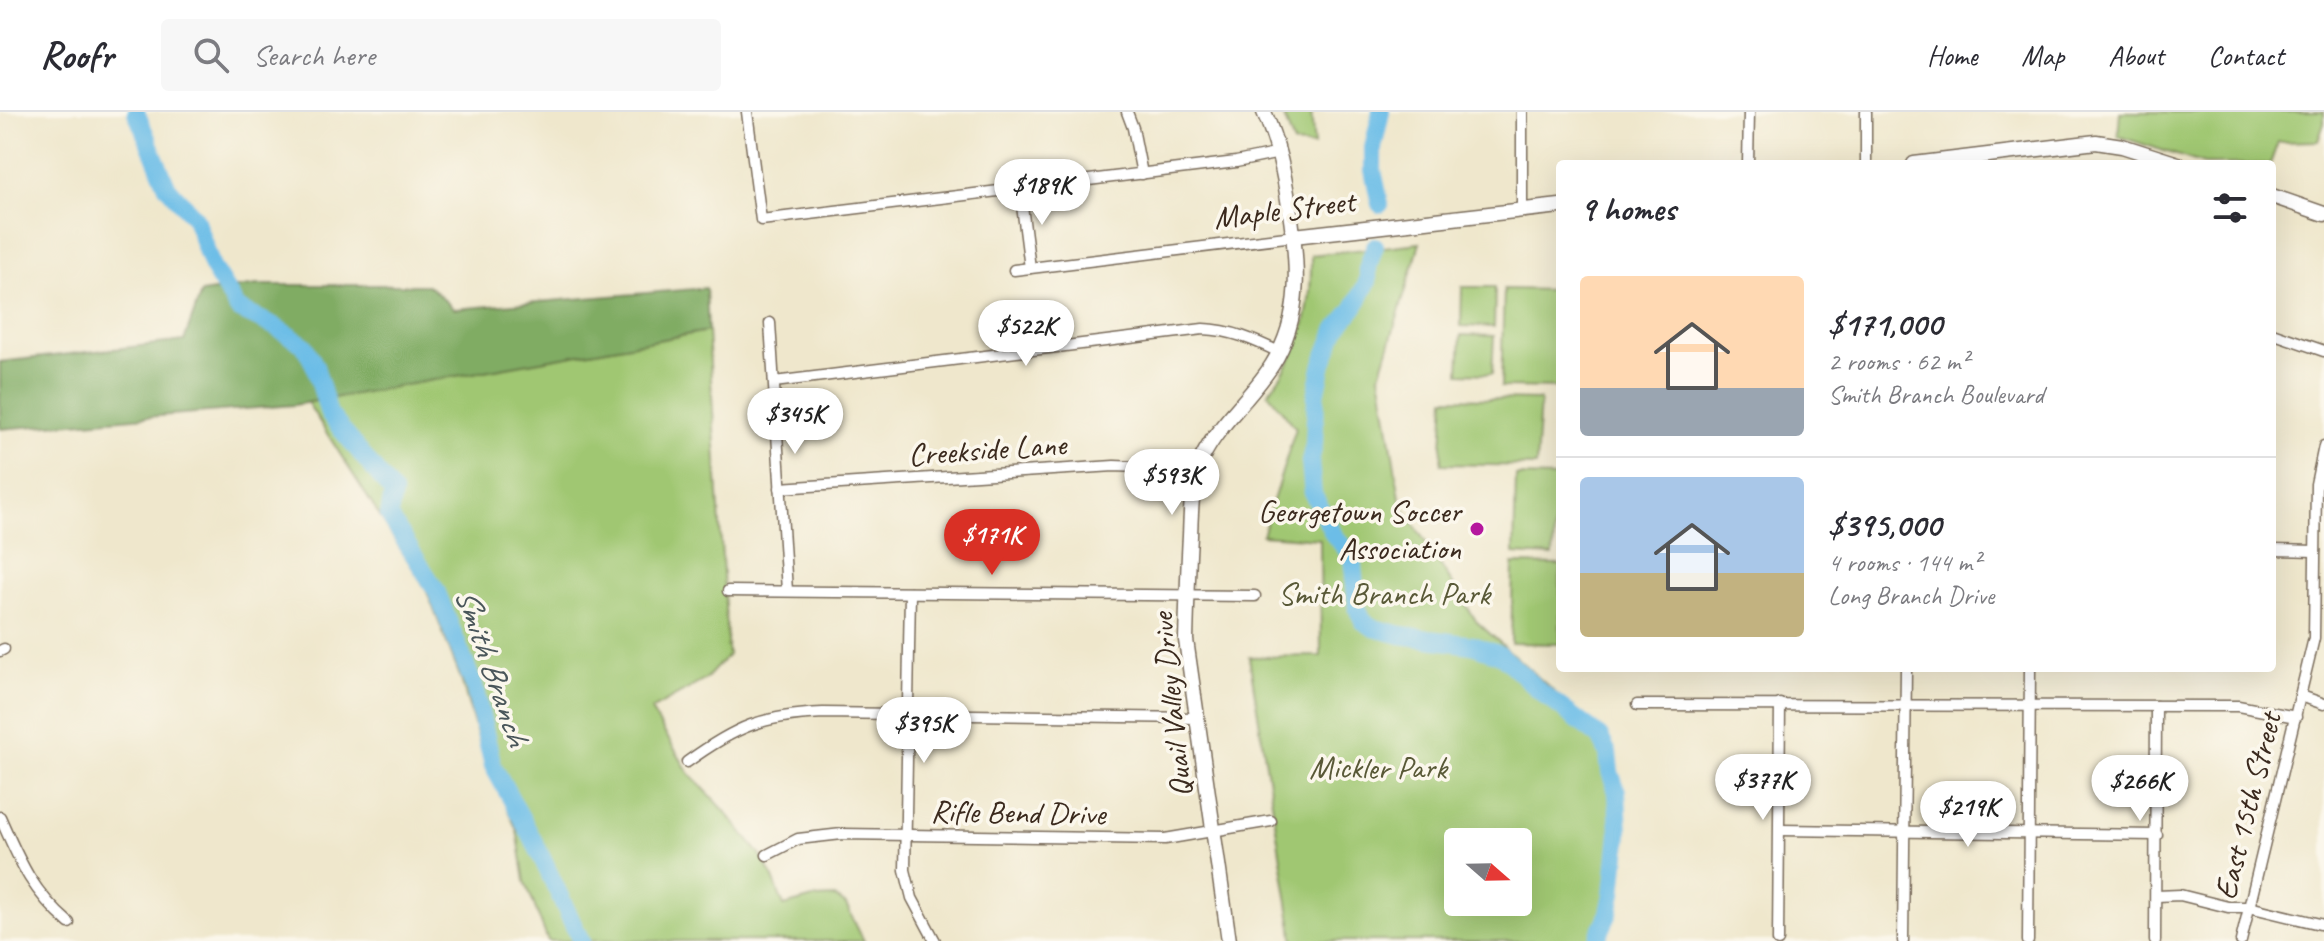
<!DOCTYPE html>
<meta charset="utf-8">
<style>
body{margin:0;font-family:Caveat,sans-serif;background:#f7f7f7;color:#2b2b33;height:100vh;display:flex;flex-direction:column;font-size:30px;white-space:nowrap}
*{box-sizing:border-box;margin:0}
p{font-size:26px;color:#7c7c81}
.icon{flex:none;width:44px;height:44px;fill:none;stroke:currentColor;stroke-width:2;stroke-linecap:round;stroke-linejoin:round}
.map{position:relative;flex:1;overflow:hidden}
.panel{position:absolute;left:1556px;top:48px;width:720px;height:512px;display:flex;flex-direction:column;background:#fff;border-radius:8px;box-shadow:0 8px 32px #0002}
.panel>*{flex:none}
.needle{width:52px;rotate:110deg}
.buttons{position:absolute;left:1444px;top:716px;display:grid;gap:16px}
.buttons a{display:grid;place-items:center;width:88px;height:88px;border-radius:8px;background:#fff;box-shadow:0 8px 32px #0002;font-size:40px}
.price{position:absolute;translate:-50% -68px;padding:0 18px;border-radius:28px;background:#fff;color:#222;font-size:26px;line-height:52px;filter:drop-shadow(0 2px 4px #0008)}
.price::after{content:'';position:absolute;left:50%;top:48px;width:24px;height:18px;margin-left:-12px;background:inherit;clip-path:polygon(0 0,100% 0,50% 100%)}
.price.active{background:#d93025;color:#fff}
ul{padding:0;list-style:none}
li{display:flex;align-items:center;gap:24px;height:200px;padding:0 24px}
li+li{border-top:2px solid #e1e1e2}
li span{display:grid;place-items:center;flex:none;width:224px;height:160px;border-radius:8px;color:#555}
li>.icon{margin-inline-start:auto}
span .icon{width:96px;height:96px;fill:#fffc;stroke-width:1}
li b{font-size:34px}
h2{display:flex;justify-content:space-between;align-items:center;height:96px;padding:0 24px;font-size:34px}
header{display:flex;align-items:center;gap:48px;box-sizing:border-box;height:112px;padding:0 40px;background:#fff;border-bottom:2px solid #e1e1e2}
header strong{font-size:38px}
nav{display:flex;gap:44px;margin-inline-start:auto;font-size:28px}
.search{width:560px;height:72px;background:#f7f7f7;display:flex;align-items:center;gap:20px;box-sizing:border-box;padding:0 28px;border-radius:8px;color:#7c7c81;font-size:30px}
.map>svg:first-child{display:block}
.green{fill:#a0c772;stroke:#6e7848;stroke-width:2;fill-rule:evenodd}
.forest{fill:#80ac64;stroke:#5e6b41;stroke-width:2}
.lines{fill:none;stroke-linecap:round;stroke-linejoin:round}
.river{stroke:#6cbde7;stroke-width:18}
.street-casing{stroke:#7a6c5b;stroke-width:13}
.secondary-casing{stroke:#7a6c5b;stroke-width:17}
.street{stroke:#fff;stroke-width:10}
.secondary{stroke:#fff;stroke-width:14}
.poi-dot{fill:#b5179e;stroke:#fbf7ec;stroke-width:3}
.labels{text-anchor:middle;stroke-width:7;stroke-linejoin:round;paint-order:stroke}
.street-label{font-size:32px;fill:#3b2a1e;stroke:#fbf7ec}
.poi-label{font-size:32px;fill:#3b2a1e;stroke:#fbf7ec;text-anchor:end}
.park-label{font-size:32px;fill:#595937;stroke:#fbf7ec}
.water-label{font-size:34px;font-style:italic;fill:#4a565a;stroke:#fbf7ec}
</style>
<header>
<strong>Roofr</strong>
<div class="search"><svg class="icon" aria-label="search" viewBox="0 0 24 24"><circle cx="10" cy="10" r="6"/><path d="M15 15l6 6"/></svg>Search here</div>
<nav><a>Home</a><a>Map</a><a>About</a><a>Contact</a></nav>
</header>
<div class="map">
<svg width="2324" height="829" viewBox="0 0 2324 829">
<rect width="100%" height="100%" fill="#fbf7ec"/>
<filter id="ink" filterUnits="userSpaceOnUse"><feTurbulence type="fractalNoise" baseFrequency=".0125" numOctaves="2"/><feDisplacementMap in="SourceGraphic" scale="16" xChannelSelector="R" yChannelSelector="G"/><feConvolveMatrix kernelMatrix="1 2 1 2 8 2 1 2 1" color-interpolation-filters="sRGB"/></filter>
<filter id="wash" filterUnits="userSpaceOnUse"><feTurbulence type="fractalNoise" baseFrequency=".006" numOctaves="4" result="noise"/><feDisplacementMap in="SourceGraphic" scale="32" xChannelSelector="R" yChannelSelector="G"/><feGaussianBlur stdDeviation="1.8" result="paint"/><feColorMatrix in="noise" values="0 0 0 0 0 0 0 0 0 0 0 0 0 0 0 0 0 1.4 0 .05"/><feComposite in="paint" operator="in"/></filter>
<g filter="url(#wash)">
<rect width="100%" height="100%" fill="#efe7cc"/>
<g class="green">
<polygon points="1282,0 1311,0 1314,34 1294,32"/>
<polygon points="2120,0 2324,0 2324,11 2318,29 2278,30 2270,52 2204,52 2118,24"/>
<path d="M1420,131L1380,263L1401,392L1477,510L1599,620L1619,670L1623,721L1616,793L1601,829H1294L1249,545L1321,544L1320,427L1262,423L1296,316L1268,281C1304,237 1312,199 1311,143ZM1458,730H1518V790H1458Z"/>
<polygon points="1462,175 1495,175 1494,215 1461,214"/>
<polygon points="1504,177 1560,178 1560,276 1501,275"/>
<polygon points="708,219 728,543 706,567 651,598 689,661 724,698 759,741 771,761 784,794 813,786 835,785 846,793 864,829 548,829 525,769 517,718 483,643 461,567 426,477 307,290"/>
<polygon points="1461,223 1494,224 1492,262 1459,261"/>
<polygon points="1445,286 1540,288 1536,354 1441,352"/>
<polygon points="1516,364 1556,365 1553,444 1514,442"/>
<polygon points="1513,452 1560,453 1560,532 1511,531"/>
</g>
<polygon class="forest" points="258,173 428,173 454,197 706,176 708,219 294,293 0,317 0,250 184,229 201,181"/>
<g class="lines">
<g class="river">
<polyline points="136,0 167,74 195,106 212,155 238,197 274,214 304,233 315,254 329,302 393,381 389,404 436,478 474,574 493,654 535,731 581,829"/>
<polyline points="1380,92 1373,58 1373,36 1381,0"/>
<polyline points="1375,134 1368,154 1368,169 1354,196 1336,218 1323,251 1316,284 1314,332 1310,350 1313,382 1334,423 1352,444 1357,495 1363,509 1374,516 1401,523 1472,533 1501,543 1542,581 1600,625 1608,641 1610,660 1617,680 1619,721 1613,782 1609,801 1596,829"/>
</g>
</g>
</g>
<g filter="url(#ink)">
<g class="lines">
<defs>
<g id="street">
<polyline points="747,0 761,108 1236,50 1280,41"/>
<polyline points="1127,0 1133,16 1142,62"/>
<polyline points="1748,52 1749,0"/>
<polyline points="1866,52 1866,0"/>
<polyline points="1020,78 1030,156"/>
<polyline points="1522,98 1522,0"/>
<polyline points="1014,158 1294,124"/>
<polyline points="770,211 787,479"/>
<polyline points="2272,221 2324,239"/>
<path d="M774,270L1203,217C1232,218 1254,228 1279,240"/>
<polyline points="780,376 1114,354 1164,356 1196,364"/>
<polyline points="2272,438 2315,439"/>
<polyline points="728,479 1255,484"/>
<polyline points="910,481 905,758 912,786 935,829"/>
<polyline points="0,539 4,537"/>
<polyline points="2301,584 2324,592"/>
<polyline points="1637,593 2238,594 2296,605"/>
<path d="M687,650C737,614 761,604 823,601L1197,606"/>
<path d="M0,705C20,750 31,778 69,811"/>
<polyline points="1780,718 2157,723"/>
<polyline points="767,743 798,727 842,722 1165,727 1271,709"/>
<polyline points="2157,784 2180,783 2228,795 2249,795 2324,813"/>
<polyline points="1778,829 1780,592"/>
<polyline points="1903,829 1906,556"/>
<polyline points="2028,829 2030,556"/>
<polyline points="2155,829 2156,594"/>
<polyline points="2241,829 2314,526 2316,372 2324,334"/>
</g>
<g id="secondary">
<polyline points="1914,52 2096,30 2122,34 2178,52"/>
<polyline points="2272,84 2324,102"/>
<polyline points="1294,124 1560,94"/>
<path d="M1229,829L1186,528C1187,493 1188,458 1190,424C1191,398 1191,370 1202,346C1219,311 1251,286 1272,253C1303,204 1298,149 1289,94C1284,61 1278,31 1264,0"/>
</g>
</defs>
<use href="#street" class="street-casing"/>
<use href="#secondary" class="secondary-casing"/>
<use href="#street" class="street"/>
<use href="#secondary" class="secondary"/>
</g>
</g>
<circle class="poi-dot" cx="1477" cy="417" r="8"/>
<g class="labels">
<g class="street-label">
<text transform="translate(1284 97) rotate(-7)" y="11">Maple Street</text>
<text transform="translate(987 337) rotate(-4)" y="11">Creekside Lane</text>
<text transform="translate(1171 593) rotate(-96)" y="11">Quail Valley Drive</text>
<text transform="translate(2247 694) rotate(-76)" y="11">East 15th Street</text>
<text transform="translate(1018 700) rotate(1)" y="11">Rifle Bend Drive</text>
</g>
<g class="poi-label">
<text x="1461" y="410">Georgetown Soccer<tspan x="1461" dy="37">Association</tspan></text>
</g>
<g class="park-label">
<text x="1384" y="492">Smith Branch Park</text>
<text x="1378" y="666">Mickler Park</text>
</g>
<g class="water-label">
<text transform="translate(493 554) rotate(71)" y="12">Smith Branch</text>
</g>
</g>
</svg>
<div class="buttons">
<a><svg class="needle" viewBox="-14 -14 28 28"><path d="M0-13l5 13h-10z" fill="#e53935"/><path d="M0 13l5-13h-10z" fill="#7c7c81"/></svg></a>
</div>
<b class="price" style="left:1042px;top:115px">$189K</b>
<b class="price" style="left:1026px;top:256px">$522K</b>
<b class="price" style="left:795px;top:344px">$345K</b>
<b class="price" style="left:1172px;top:405px">$593K</b>
<b class="price active" style="left:992px;top:465px">$171K</b>
<b class="price" style="left:924px;top:653px">$395K</b>
<b class="price" style="left:1763px;top:710px">$377K</b>
<b class="price" style="left:2140px;top:711px">$266K</b>
<b class="price" style="left:1968px;top:737px">$219K</b>
<section class="panel">
<h2>9 homes<svg class="icon" aria-label="filters" viewBox="0 0 24 24"><path d="M4 7h16M4 17h16"/><circle cx="9" cy="7" r="2"/><circle cx="15" cy="17" r="2"/></svg></h2>
<ul>
<li><span style="background:linear-gradient(#ffd9b3 70%,#9aa5b1 0)"><svg class="icon" aria-label="home" viewBox="0 0 24 24"><path d="M3 11l9-7 9 7M6 9v11h12V9"/></svg></span><div><b>$171,000</b><p>2 rooms · 62 m²</p><p>Smith Branch Boulevard</p></div></li>
<li><span style="background:linear-gradient(#a9c7e8 60%,#c2b280 0)"><svg class="icon" aria-label="home" viewBox="0 0 24 24"><path d="M3 11l9-7 9 7M6 9v11h12V9"/></svg></span><div><b>$395,000</b><p>4 rooms · 144 m²</p><p>Long Branch Drive</p></div></li>
</ul>
</section>
</div>
